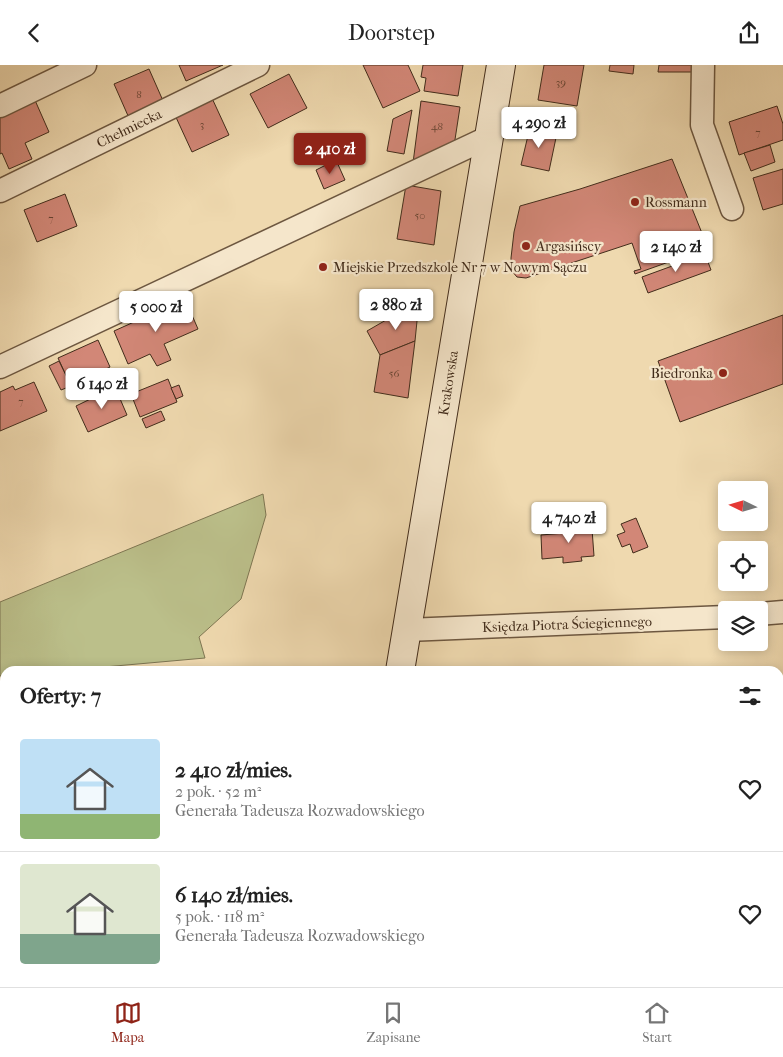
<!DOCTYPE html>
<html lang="pl">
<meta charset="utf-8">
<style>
body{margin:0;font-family:"IM FELL French Canon",serif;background:#f6f6f6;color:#222;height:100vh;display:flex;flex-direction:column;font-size:19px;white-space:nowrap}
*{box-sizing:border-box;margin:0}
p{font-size:16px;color:#767676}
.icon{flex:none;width:28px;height:28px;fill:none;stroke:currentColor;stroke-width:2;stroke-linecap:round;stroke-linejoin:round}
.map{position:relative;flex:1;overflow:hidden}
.panel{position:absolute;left:0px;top:601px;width:784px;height:321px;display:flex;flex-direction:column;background:#fff;border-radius:15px 15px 0 0;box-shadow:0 2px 12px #0003}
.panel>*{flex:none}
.needle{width:32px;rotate:275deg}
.tools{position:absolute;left:718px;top:416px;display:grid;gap:10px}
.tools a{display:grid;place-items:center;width:50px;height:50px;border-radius:5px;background:#fff;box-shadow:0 2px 12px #0003;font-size:25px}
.price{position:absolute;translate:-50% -42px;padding:0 11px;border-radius:5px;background:#fff;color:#222;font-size:16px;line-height:32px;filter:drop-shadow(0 1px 2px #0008)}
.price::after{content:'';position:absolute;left:50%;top:30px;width:15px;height:11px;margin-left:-8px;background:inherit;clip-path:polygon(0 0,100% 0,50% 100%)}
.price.current{background:#8f2418;color:#fff}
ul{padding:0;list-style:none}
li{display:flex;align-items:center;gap:15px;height:125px;padding:0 20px}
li+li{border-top:1px solid #e0e0e0}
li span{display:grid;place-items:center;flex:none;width:140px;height:100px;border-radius:5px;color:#555}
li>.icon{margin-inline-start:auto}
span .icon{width:60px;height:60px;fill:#fffc;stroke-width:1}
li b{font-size:21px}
h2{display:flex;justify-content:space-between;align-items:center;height:60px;padding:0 20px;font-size:21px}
header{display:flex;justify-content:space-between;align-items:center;height:65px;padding:0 20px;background:#fff;font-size:22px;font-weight:600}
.menu{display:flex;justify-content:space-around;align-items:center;height:70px;border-top:1px solid #e0e0e0;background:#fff;font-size:14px;color:#767676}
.menu a{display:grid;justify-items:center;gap:2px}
.menu .current{color:#8f2418}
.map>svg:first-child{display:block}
.green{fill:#bbbf8a;stroke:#7e7652}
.building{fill:#d28777;stroke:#422c1b}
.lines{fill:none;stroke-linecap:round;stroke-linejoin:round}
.minor-casing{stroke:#6d5740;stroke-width:25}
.secondary-casing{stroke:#422c1b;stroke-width:30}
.minor{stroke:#f5e6cb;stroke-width:22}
.secondary{stroke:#f5e6cb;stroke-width:28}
.rail{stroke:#422c1b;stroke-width:4;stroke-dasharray:9 9;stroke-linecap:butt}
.poi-dot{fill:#8f2418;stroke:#f5e6cb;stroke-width:2}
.labels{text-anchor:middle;stroke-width:4.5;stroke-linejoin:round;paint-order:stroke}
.number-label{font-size:11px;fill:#664332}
.street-label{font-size:14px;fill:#422c1b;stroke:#f5e6cb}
.poi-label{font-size:14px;fill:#422c1b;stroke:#f5e6cb;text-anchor:start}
</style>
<header><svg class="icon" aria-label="back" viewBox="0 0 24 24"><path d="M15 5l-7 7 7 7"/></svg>Doorstep<svg class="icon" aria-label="share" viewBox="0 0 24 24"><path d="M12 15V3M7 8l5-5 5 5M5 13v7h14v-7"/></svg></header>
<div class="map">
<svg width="783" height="922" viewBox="0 0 783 922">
<rect width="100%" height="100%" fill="#efd9af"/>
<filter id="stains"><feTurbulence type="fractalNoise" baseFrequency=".004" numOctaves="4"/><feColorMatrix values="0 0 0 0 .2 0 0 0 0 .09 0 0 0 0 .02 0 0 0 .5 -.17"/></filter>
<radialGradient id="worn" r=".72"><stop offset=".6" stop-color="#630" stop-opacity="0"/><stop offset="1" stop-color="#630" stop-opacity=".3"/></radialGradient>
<polygon class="green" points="263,429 266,450 241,534 199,572 205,593 59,606 5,606 5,611 0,611 0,537"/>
<g class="building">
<polygon points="179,0 223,0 186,16"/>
<polygon points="363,0 408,0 420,26 383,43"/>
<polygon points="423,0 463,0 458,31 424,26 426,13 421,12"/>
<polygon points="544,0 584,0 577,41 538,35"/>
<polygon points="610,0 634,0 633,9 609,6"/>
<polygon points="659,0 692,0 692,7 658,7"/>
<polygon points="149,4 164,38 129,53 114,19"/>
<polygon points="289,9 307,43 268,63 250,29"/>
<polygon points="211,31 229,70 192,87 174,48"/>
<polygon points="34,33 49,67 25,78 32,94 9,104 2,88 0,89 0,48"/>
<polygon points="421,36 460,42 454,81 413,98"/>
<polygon points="777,41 783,59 783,75 739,90 729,57"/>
<polygon points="412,45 404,89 387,86 393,54"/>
<polygon points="530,62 557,68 549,106 521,100"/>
<polygon points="770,80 775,97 751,106 744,88"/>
<polygon points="672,94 708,183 635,209 634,206 641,204 632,178 526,213 517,212 511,205 511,193 514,167 520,141 580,124"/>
<polygon points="336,95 345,115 324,124 316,105"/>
<polygon points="783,104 783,139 763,145 753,113"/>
<polygon points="406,120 441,126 434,180 397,174"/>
<polygon points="65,129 77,161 37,177 24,145"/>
<polygon points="705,189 711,205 648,228 642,212"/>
<polygon points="185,234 198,264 164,279 171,295 157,301 150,289 128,299 114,266"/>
<polygon points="419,236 415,276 380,290 367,266"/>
<polygon points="783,250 783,319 680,357 658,296"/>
<polygon points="98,275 110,302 90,312 92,316 81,322 79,317 71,321 58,293"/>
<polygon points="415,276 408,333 374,327 380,290"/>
<polygon points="59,296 71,321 61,325 49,301"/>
<polygon points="168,314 177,337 140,352 131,329"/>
<polygon points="34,317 47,346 0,366 0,327 13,321 15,325"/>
<polygon points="179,320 183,331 176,334 171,323"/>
<polygon points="115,322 127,350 88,367 76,341"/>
<polygon points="161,346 165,355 146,363 142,354"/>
<polygon points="636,453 648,482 633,488 630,479 622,482 617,470 625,467 621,459"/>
<polygon points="587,458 588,465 592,464 594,491 581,492 582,496 563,498 563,492 542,494 541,470 565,468 565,460"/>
<polygon points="512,918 542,918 544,922 514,922"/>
</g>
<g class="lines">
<defs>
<g id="minor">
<polyline points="703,0 702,60 732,144"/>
<polyline points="0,41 85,0"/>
<polyline points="0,126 258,0"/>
<polyline points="0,302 489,72"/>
<polyline points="759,549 783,547"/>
<polyline points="407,565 726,552"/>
</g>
<g id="secondary">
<polyline points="400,606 501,0"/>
<polyline points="345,922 346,918"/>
</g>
</defs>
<use href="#minor" class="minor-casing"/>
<use href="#secondary" class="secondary-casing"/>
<use href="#minor" class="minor"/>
<use href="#secondary" class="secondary"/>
<g class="rail">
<polyline points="779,615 783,614"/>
<polyline points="0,678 5,678"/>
</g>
</g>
<g class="poi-dot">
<circle cx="635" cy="137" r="5"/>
<circle cx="526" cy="181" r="5"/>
<circle cx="323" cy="202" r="5"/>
<circle cx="723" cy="308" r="5"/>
</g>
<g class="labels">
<g class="number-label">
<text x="561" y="21">39</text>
<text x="139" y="33">8</text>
<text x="202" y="63">3</text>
<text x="437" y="65">48</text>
<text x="758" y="71">7</text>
<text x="420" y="154">50</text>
<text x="51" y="157">7</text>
<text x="394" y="312">56</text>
<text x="21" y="340">7</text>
</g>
<g class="street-label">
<text transform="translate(129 63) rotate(-26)" y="5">Chełmiecka</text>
<text transform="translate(448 318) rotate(-81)" y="5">Krakowska</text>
<text transform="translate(567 559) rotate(-2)" y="5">Księdza Piotra Ściegiennego</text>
</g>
<g class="poi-label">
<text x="645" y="142">Rossmann</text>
<text x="536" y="186">Argasińscy</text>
<text x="333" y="207">Miejskie Przedszkole Nr 7 w Nowym Sączu</text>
<text x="713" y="313" text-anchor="end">Biedronka</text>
</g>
</g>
<rect width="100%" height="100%" filter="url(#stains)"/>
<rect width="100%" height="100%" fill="url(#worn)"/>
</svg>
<div class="tools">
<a><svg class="needle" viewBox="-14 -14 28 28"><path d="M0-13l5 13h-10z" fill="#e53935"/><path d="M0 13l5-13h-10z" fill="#767676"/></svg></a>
<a><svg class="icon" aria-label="locate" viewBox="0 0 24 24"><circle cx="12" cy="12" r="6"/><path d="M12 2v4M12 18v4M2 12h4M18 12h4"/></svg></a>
<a><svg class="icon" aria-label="layers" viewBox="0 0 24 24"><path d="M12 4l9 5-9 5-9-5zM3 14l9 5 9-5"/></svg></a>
</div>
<b class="price" style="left:539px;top:84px">4 290 zł</b>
<b class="price current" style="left:330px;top:110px">2 410 zł</b>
<b class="price" style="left:676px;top:208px">2 140 zł</b>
<b class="price" style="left:396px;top:266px">2 880 zł</b>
<b class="price" style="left:156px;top:268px">5 000 zł</b>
<b class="price" style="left:102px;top:345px">6 140 zł</b>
<b class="price" style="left:569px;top:479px">4 740 zł</b>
<section class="panel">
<h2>Oferty: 7<svg class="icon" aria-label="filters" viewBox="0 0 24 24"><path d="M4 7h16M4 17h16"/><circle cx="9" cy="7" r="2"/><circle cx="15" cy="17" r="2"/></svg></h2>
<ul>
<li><span style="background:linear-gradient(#bfe0f5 75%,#8fb573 0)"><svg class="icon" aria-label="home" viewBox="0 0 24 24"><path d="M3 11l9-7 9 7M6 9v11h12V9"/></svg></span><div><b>2 410 zł/mies.</b><p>2 pok. · 52 m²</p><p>Generała Tadeusza Rozwadowskiego</p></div><svg class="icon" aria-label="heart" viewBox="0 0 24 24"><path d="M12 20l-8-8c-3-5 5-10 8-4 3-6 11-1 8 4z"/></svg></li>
<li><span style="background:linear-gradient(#dfe7d0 70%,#7fa58c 0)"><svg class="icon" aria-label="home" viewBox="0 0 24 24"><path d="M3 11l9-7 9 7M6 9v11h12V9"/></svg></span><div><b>6 140 zł/mies.</b><p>5 pok. · 118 m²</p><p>Generała Tadeusza Rozwadowskiego</p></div><svg class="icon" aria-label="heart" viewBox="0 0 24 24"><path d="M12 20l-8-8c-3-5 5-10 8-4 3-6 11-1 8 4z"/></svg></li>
</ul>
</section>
</div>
<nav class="menu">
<a class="current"><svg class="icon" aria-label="map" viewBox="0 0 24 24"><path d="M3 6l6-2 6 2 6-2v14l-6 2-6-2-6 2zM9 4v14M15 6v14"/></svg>Mapa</a>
<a><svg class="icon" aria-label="saved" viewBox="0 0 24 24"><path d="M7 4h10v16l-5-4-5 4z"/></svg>Zapisane</a>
<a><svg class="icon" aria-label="home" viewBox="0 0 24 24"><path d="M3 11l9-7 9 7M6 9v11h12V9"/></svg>Start</a>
</nav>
